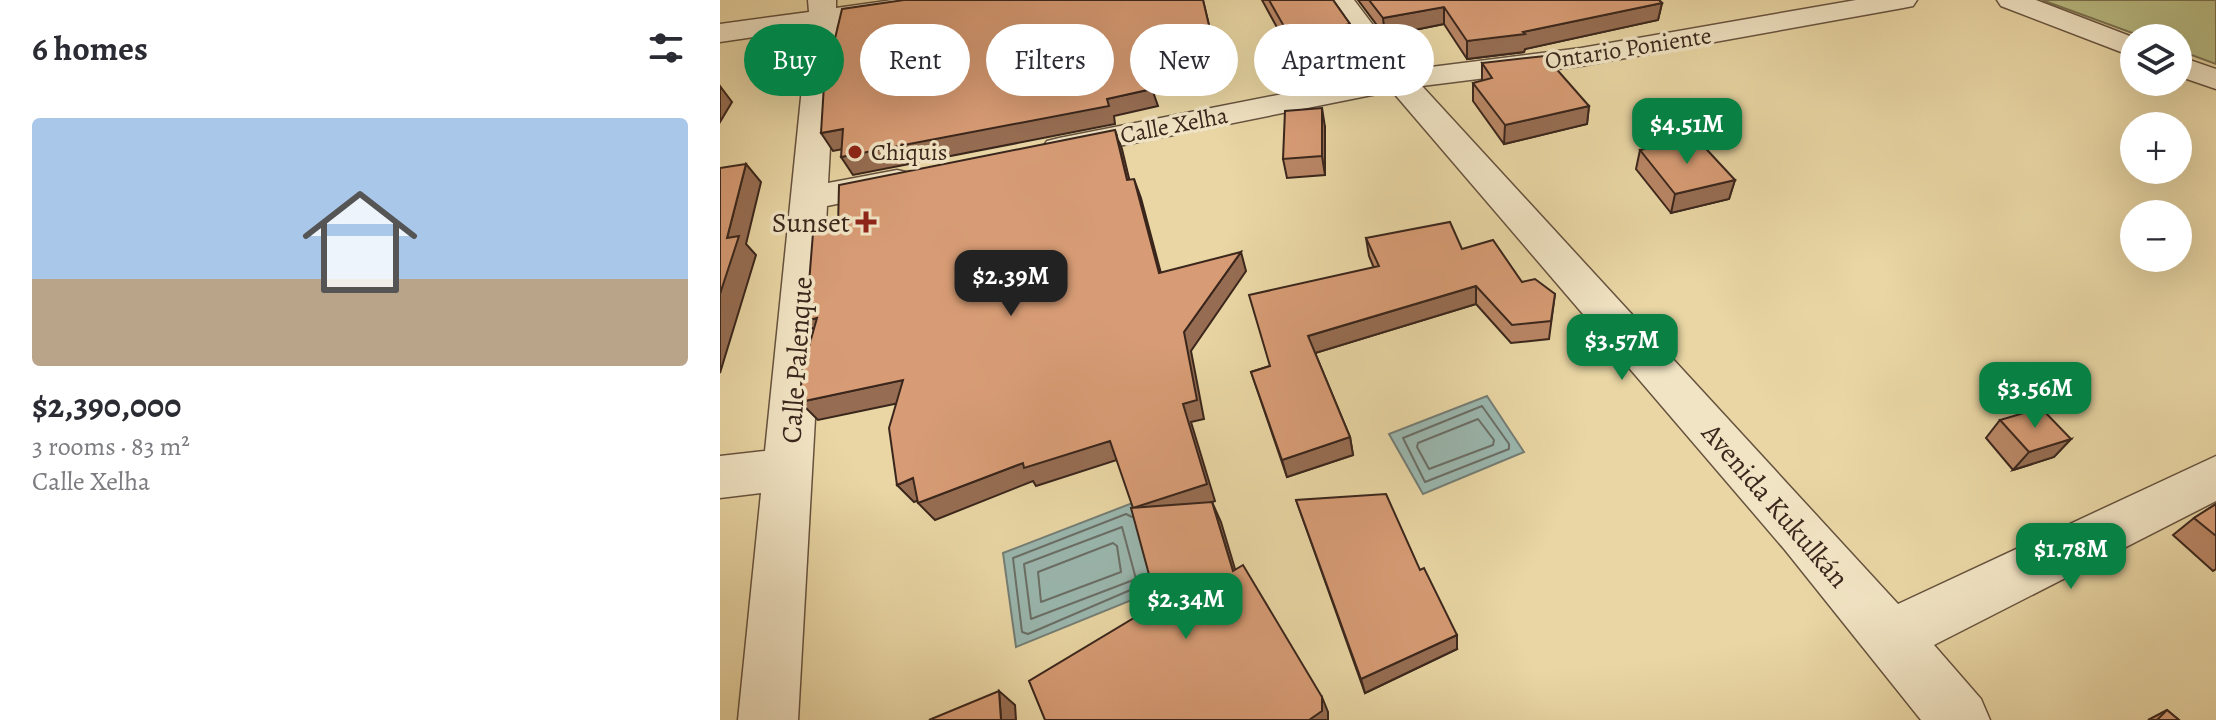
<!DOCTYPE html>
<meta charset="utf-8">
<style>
body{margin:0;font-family:Alegreya,serif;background:#f2f2f3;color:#2b2b33;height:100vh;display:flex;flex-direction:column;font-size:30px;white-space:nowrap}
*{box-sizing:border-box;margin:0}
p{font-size:26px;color:#7c7c81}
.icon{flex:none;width:44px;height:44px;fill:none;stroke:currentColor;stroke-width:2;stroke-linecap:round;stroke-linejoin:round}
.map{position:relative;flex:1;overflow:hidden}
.side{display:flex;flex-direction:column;background:#fff;width:720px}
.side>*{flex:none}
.guide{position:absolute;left:24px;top:24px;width:760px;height:72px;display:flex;gap:16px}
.buttons{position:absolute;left:1400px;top:24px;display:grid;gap:16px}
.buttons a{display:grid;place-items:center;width:72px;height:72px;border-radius:50%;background:#fff;box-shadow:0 8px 32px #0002;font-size:40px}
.price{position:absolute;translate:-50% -68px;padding:0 18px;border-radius:16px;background:#0b8043;color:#fff;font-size:26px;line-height:52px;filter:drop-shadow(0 2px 4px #0008)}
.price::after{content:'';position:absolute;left:50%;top:48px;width:24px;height:18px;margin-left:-12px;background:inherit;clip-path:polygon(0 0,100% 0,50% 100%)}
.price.current{background:#222;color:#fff}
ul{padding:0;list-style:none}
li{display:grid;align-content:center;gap:16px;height:424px;padding:0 32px}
li span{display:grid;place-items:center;height:248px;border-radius:8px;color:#555}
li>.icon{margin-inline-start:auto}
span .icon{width:144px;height:144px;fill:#fffc;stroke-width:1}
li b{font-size:34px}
h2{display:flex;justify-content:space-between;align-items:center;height:96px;padding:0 32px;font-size:34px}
.pill{padding:0 28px;border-radius:36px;background:#fff;box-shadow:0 8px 32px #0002;font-size:28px;line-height:72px}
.pill.current{background:#0b8043;color:#fff}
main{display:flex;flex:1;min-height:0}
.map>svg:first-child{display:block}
.green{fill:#babd84;stroke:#7a7250;stroke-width:2}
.water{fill:#9ab7af;stroke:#747d74;stroke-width:2}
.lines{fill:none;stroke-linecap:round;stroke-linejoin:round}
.shore{stroke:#6a6e66;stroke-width:2}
.minor-casing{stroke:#66523e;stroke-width:3}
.minor{fill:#f1e4c4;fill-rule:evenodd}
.wall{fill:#b98665;stroke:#3a261c;stroke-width:2}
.shaded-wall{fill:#966d52;stroke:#3a261c;stroke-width:2}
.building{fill:#d79c75;stroke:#3a261c;stroke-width:2}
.poi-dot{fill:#8f2418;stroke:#f1e4c4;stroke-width:3}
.labels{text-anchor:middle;stroke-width:7;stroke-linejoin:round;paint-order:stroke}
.far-street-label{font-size:24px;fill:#3a261c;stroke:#f1e4c4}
.far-poi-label{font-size:24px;fill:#3a261c;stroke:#f1e4c4;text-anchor:start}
.poi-label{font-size:28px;fill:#3a261c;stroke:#f1e4c4;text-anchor:end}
.street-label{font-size:28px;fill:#3a261c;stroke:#f1e4c4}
</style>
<main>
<section class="side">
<h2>6 homes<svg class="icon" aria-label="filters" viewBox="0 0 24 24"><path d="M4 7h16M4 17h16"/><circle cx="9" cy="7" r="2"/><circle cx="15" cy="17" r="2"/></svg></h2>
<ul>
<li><span style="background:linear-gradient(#a9c7e8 65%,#b9a48a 0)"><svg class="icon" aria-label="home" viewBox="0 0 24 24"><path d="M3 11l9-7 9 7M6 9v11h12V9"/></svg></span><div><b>$2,390,000</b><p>3 rooms · 83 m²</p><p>Calle Xelha</p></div></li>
</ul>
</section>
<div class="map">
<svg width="1496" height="720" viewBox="0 0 1496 720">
<rect width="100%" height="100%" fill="#e9d6a4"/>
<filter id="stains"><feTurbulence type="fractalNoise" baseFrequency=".0025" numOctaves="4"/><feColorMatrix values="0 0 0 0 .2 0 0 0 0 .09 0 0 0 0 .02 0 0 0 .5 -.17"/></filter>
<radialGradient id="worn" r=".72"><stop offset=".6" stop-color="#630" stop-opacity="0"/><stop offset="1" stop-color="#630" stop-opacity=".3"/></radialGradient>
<polygon class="green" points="1322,0 1496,0 1496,64 1458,50 1458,38 1426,38"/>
<g class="water">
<polygon points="767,396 804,452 703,494 669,434"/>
<polygon points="415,502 439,589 296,647 283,553"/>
</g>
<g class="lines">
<g class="shore">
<polygon points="762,406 789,444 789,449 705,482 683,438"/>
<polygon points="758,419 774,440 773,445 709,469 697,447 698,443"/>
<polyline points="412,517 406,514 293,558 302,632 308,634 429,582"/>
<polygon points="402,527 416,579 311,619 304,564"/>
<polygon points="393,543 397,546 401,572 321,602 318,572"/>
</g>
<defs>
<g id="minor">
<polygon points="88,0 116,0 116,8 173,0 245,0 241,6 231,8 117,25 108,183 177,170 190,173 195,181 190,189 107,206 78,720 18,720 41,493 0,498 0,456 45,451 88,29 0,42 0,24 89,12"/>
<polygon points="606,0 634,0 687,70 861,48 1136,0 1197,0 1193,6 1183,8 861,66 702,86 1178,604 1496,456 1496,501 1214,645 1261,699 1270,720 1201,720 1065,550 672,91 339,158 327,155 322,148 327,141 339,138 659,75"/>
<polygon points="1277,0 1316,0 1415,38 1414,57 1281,6"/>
<polygon points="1458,56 1496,69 1496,89 1458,76"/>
</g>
</defs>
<use href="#minor" class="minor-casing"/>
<use href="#minor" class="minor"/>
</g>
<g class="wall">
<polygon points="542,0 613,0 630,24 632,42 628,43 638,58 640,76 589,86"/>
<polygon points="638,0 939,0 942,3 938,20 805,49 804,52 747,59 724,24 665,36"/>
<polygon points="762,63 869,106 867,124 784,144 753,101 753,83 762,81"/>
<polygon points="605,127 605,175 567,178 563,159"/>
<polygon points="920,150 1015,180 1009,199 951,213 916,169"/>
<polygon points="646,238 742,249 802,282 835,294 829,339 791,343 756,304 595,353 630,437 633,455 567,477 531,372 550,366 654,268 649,256"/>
<polygon points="1280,420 1351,439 1334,457 1293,470 1266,438"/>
<polygon points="576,500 737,649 645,693"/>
<polygon points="1496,504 1496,569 1493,571 1453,535 1474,518"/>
<polygon points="1447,710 1459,720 1428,720"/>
</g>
<g class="shaded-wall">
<polygon points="483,0 496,55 422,67 416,50"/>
<polygon points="942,3 938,20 805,49 804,52 747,59 747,41 803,32"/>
<polygon points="724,7 724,24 665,36 663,18"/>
<polygon points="630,24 632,42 620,45 617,27"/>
<polygon points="638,58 640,76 589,86 587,67"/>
<polygon points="0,86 12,102 0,122"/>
<polygon points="432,89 438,106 394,116 395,124 133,175 121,157"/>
<polygon points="869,106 867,124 784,144 785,125"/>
<polygon points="602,108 605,127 605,175 602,156"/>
<polygon points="123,129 134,147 113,151 101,133"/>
<polygon points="395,130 402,149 414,199 407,180"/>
<polygon points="26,164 41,182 26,244 36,255 0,373 0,294 7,238"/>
<polygon points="414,179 421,198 446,292 439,273"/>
<polygon points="1015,180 1009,199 951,213 955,194"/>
<polygon points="521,252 526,271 471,351 484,419 471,422 495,501 424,525 414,508 463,404 464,332"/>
<polygon points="756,286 756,304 592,354 588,336"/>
<polygon points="97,318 102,339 86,321"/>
<polygon points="183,380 198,399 98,420 80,402"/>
<polygon points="630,437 633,455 567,477 562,460"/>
<polygon points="1351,439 1334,457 1293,470 1309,452"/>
<polygon points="390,441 400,459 316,486 313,481 215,520 198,503 303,463"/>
<polygon points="193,478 209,496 194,502 177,485"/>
<polygon points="492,502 501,522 521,589 513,571"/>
<polygon points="737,635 737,649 645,693 641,679"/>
<polygon points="279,691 295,705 296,720 281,720"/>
<polygon points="602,697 608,712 608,720 589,720"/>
</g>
<g class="building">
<polygon points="184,0 483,0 492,38 416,50 432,89 387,99 389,106 121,157 123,129 101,133 104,85 122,9"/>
<polygon points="549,0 613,0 630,24 617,27 638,58 587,67"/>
<polygon points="649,0 939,0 942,3 803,32 805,34 747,41 724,7 663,18"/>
<polygon points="825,56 869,106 785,125 753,83 772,78 762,63"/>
<polygon points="602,108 602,156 563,159 565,111"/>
<polygon points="395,130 407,180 414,179 439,273 521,252 464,332 477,400 463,404 487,484 413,508 390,441 304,468 303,463 198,503 193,478 177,485 169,428 183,380 80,402 82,371 97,318 86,321 93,233 118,227 119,185"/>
<polygon points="976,138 1015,180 955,194 920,150"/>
<polygon points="26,164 7,238 19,236 0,294 0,168"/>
<polygon points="730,222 742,249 773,240 802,282 815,279 835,294 831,321 792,325 756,286 588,336 630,437 562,460 531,372 550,366 529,295 659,266 646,238"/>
<polygon points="1321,408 1351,439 1309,452 1280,420"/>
<polygon points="666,494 700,570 704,568 737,635 641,679 576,500"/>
<polygon points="492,502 513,571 523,565 602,697 602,711 589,720 325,720 309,681 437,604 411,508"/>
<polygon points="1496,504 1496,536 1474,518"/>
<polygon points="279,691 281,720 209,720"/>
<polygon points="1447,710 1459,720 1437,720"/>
</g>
<g class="poi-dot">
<circle cx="135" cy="152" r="8"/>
<path d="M142 210h8v8h8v8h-8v8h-8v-8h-8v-8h8z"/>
</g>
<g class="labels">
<g class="far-street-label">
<text transform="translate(908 48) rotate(-9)" y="8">Ontario Poniente</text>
<text transform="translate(454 125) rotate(-11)" y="8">Calle Xelha</text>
</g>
<g class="far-poi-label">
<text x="151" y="160">Chiquis</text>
</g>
<g class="poi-label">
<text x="130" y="232">Sunset</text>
</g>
<g class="street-label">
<text transform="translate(76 360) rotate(-86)" y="10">Calle Palenque</text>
<text transform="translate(1056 505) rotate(49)" y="10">Avenida Kukulkán</text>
</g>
</g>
<rect width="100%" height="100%" filter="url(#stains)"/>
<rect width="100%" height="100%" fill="url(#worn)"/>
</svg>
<div class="buttons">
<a><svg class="icon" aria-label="layers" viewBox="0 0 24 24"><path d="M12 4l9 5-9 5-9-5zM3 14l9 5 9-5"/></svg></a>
<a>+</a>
<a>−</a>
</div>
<b class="price" style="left:967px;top:166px">$4.51M</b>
<b class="price current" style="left:291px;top:318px">$2.39M</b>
<b class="price" style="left:902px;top:382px">$3.57M</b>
<b class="price" style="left:1315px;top:430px">$3.56M</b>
<b class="price" style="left:1351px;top:591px">$1.78M</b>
<b class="price" style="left:466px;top:641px">$2.34M</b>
<div class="guide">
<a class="pill current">Buy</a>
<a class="pill">Rent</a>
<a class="pill">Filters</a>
<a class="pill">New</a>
<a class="pill">Apartment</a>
</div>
</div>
</main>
